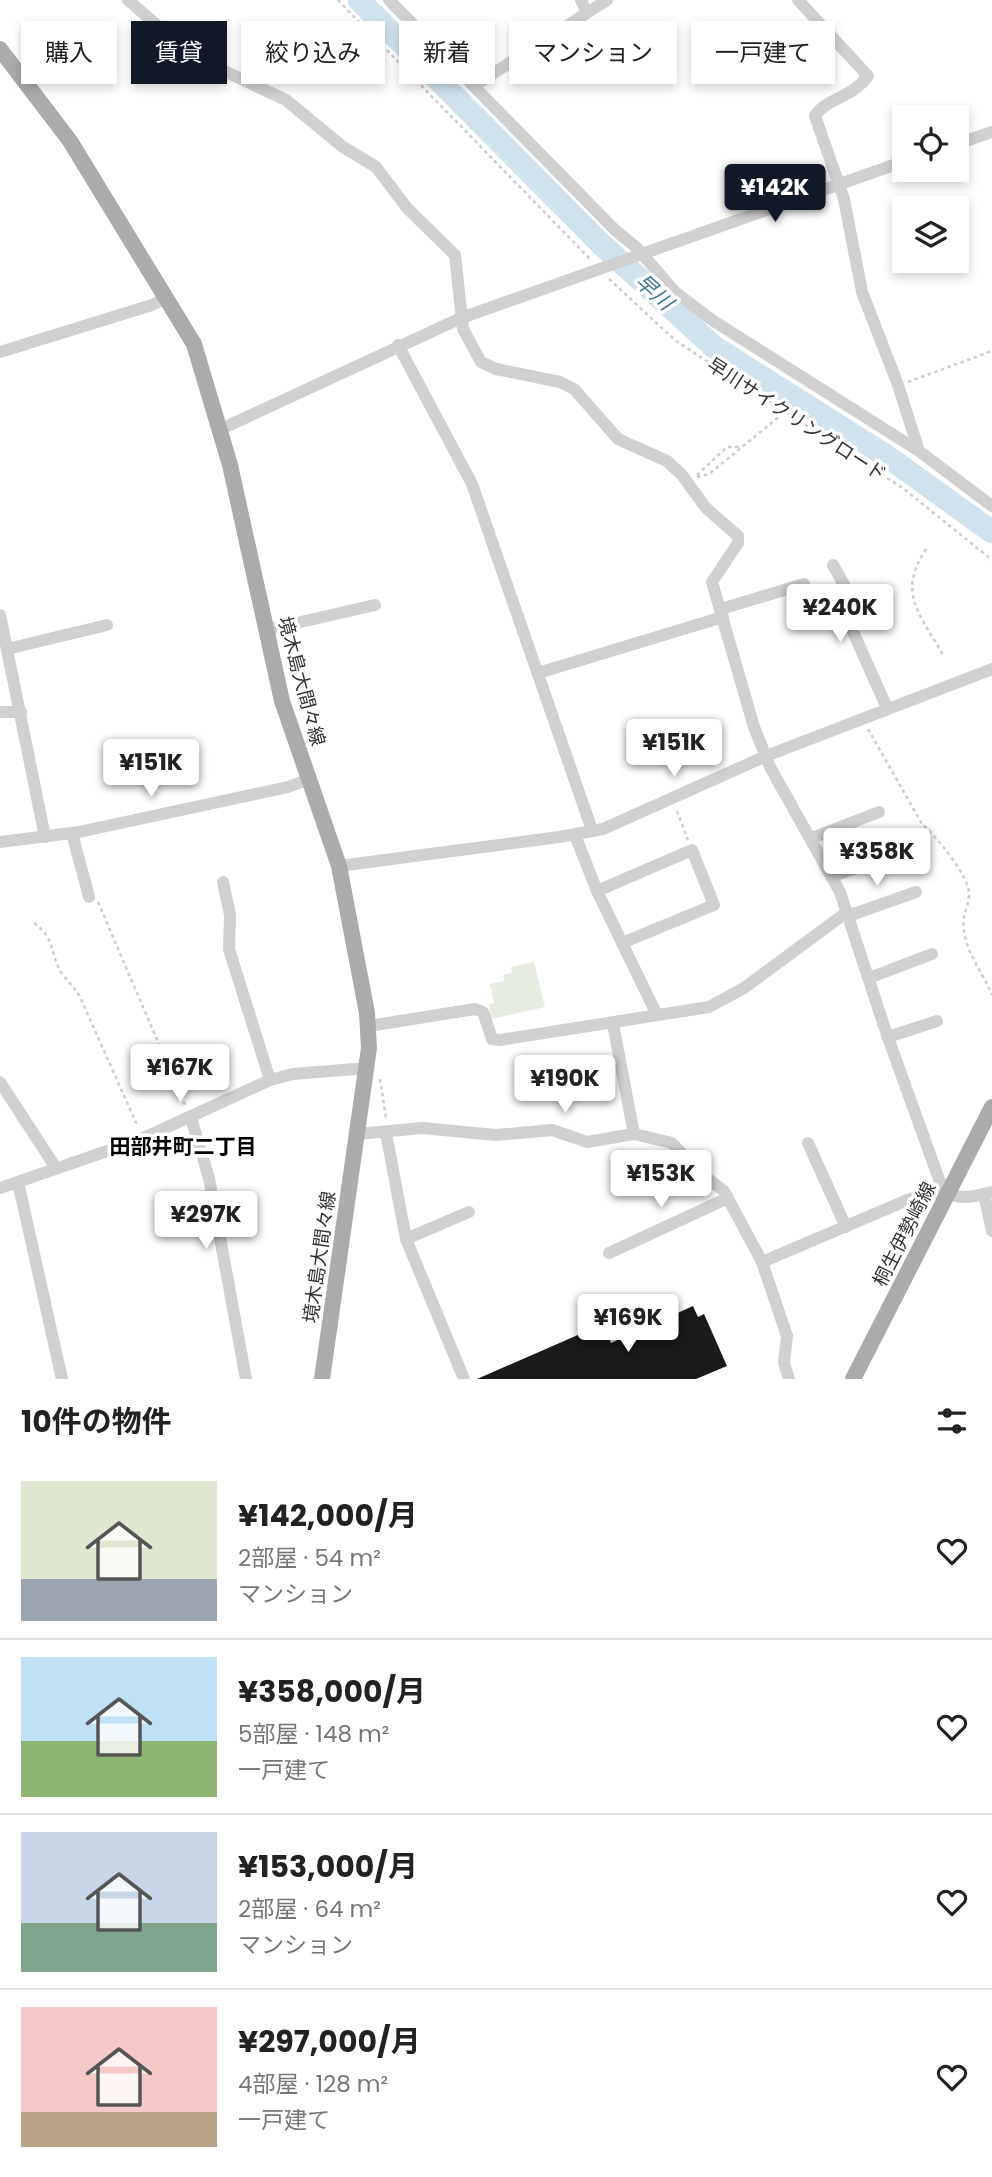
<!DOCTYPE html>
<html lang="ja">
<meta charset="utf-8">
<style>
body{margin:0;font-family:Poppins,"Noto Sans JP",sans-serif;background:#f6f6f6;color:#222;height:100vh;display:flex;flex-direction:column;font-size:26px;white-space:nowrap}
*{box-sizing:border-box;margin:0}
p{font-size:23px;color:#767676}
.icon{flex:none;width:38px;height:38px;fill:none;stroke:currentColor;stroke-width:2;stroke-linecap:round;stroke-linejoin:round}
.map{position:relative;height:1379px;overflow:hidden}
.sheet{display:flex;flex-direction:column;background:#fff;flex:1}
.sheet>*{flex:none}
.banner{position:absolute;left:21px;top:21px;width:950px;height:63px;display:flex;gap:14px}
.tools{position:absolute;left:892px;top:105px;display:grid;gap:14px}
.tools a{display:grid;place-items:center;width:77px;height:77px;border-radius:0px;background:#fff;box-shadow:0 4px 10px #0003;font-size:35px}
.price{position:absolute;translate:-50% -60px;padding:0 16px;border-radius:7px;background:#fff;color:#222;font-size:23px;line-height:46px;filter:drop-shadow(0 2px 4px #0008)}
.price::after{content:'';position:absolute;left:50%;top:42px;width:21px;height:16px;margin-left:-10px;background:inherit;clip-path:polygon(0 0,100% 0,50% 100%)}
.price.on{background:#111827;color:#fff}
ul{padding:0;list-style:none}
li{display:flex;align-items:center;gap:21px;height:175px;padding:0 21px}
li+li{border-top:2px solid #e0e0e0}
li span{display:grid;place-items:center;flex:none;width:196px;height:140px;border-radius:0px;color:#555}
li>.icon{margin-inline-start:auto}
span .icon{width:84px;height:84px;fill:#fffc;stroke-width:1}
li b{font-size:30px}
h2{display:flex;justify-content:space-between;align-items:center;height:84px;padding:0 21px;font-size:30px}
.pill{padding:0 24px;border-radius:0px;background:#fff;box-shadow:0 4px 10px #0003;font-size:24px;line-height:63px}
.pill.on{background:#111827;color:#fff}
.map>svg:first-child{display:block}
.green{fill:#e6ecdf}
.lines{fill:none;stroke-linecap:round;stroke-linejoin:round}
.river{stroke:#cfe2ee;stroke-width:23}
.building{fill:#1a1a1a}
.path{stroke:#cdcdcd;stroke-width:2.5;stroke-dasharray:3.5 3.5;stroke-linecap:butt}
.minor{stroke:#d0d0d0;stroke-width:12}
.major{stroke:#ababab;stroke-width:16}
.labels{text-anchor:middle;stroke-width:7;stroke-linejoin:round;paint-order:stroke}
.street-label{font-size:19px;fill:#333;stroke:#fff}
.water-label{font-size:21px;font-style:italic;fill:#3f7597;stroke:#fff}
.neighbourhood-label{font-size:21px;font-weight:bold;fill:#000;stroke:#fff}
</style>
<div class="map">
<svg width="992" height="1379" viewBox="0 0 992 1379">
<rect width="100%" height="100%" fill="#fff"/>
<polygon class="green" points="534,962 545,1007 491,1019 489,1004 494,1003 490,984 504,981 503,975 512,973 511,967"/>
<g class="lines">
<polyline class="river" points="359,0 600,243 714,347 888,457 992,532"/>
</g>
<polygon class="building" points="693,1306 698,1317 704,1314 727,1366 696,1379 477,1379 603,1324 611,1343"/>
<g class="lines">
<g class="path">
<polyline points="338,0 590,259"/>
<polyline points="609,279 676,341 904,489 992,560"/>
<polyline points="908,382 992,351"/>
<polyline points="697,475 727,447 742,447"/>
<polyline points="697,477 709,474 786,411"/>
<path d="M926,549C896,595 921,614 944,657"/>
<path d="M868,729L922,824C935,835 971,878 969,895C968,911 960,916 965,937C970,958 984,975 992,995"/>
<polyline points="677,811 688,840"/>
<polyline points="98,902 185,1105"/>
<path d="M34,923C57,939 49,956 63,975C69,983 75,988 80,997L138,1127"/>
<polyline points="380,1079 386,1118"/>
</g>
<g class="minor">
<path d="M128,0L200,63L222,70L286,100L343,147L376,167L407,208L455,255L463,329L481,362L496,369L560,382L574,389L618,439L667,461L682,475L706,508L738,536V543L712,582L754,727L770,767L840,892L886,1032L940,1182C953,1204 971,1197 992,1192"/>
<polyline points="389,0 615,230 637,248 675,292 712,320 919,451 992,506"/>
<polyline points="581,0 587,13"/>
<path d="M798,0L868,76C852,98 825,99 815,116L844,199L862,292L898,385L919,451"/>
<polyline points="474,86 607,0"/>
<polyline points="957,144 992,132"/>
<polyline points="398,345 472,484 592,830"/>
<polyline points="0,352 152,305 167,297"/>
<polyline points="221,429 461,318 905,161"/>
<polyline points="833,565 851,597 846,616 887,708"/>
<polyline points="721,609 804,584"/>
<polyline points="0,615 45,837"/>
<polyline points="266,630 375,605"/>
<polyline points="7,649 107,625"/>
<polyline points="538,673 723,617"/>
<polyline points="0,712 21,712"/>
<polyline points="72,833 89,897"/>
<polyline points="575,835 597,891 656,1013"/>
<polyline points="812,838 879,812"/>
<polyline points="0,842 79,832 288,787 309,779"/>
<polyline points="339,866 559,837 603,829 766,756 992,669"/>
<polyline points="833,876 901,852"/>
<polyline points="223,882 230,915 229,949 270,1080"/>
<polyline points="597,891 692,850 714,905 622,943"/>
<polyline points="848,916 916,892"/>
<polyline points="869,978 932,954"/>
<polyline points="613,1024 634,1134"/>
<polyline points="369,1026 475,1009 483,1012 492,1039 500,1040 709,1007 744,988 847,912"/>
<polyline points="888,1037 937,1021"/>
<polyline points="0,1082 56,1168"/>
<polyline points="191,1118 209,1178 246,1379"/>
<polyline points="386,1133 406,1239 464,1379"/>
<polyline points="358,1134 422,1128 496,1135 552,1130 587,1142 634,1134 672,1143 699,1172 724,1191 762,1262 787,1336 784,1363 789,1379"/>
<polyline points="808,1143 846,1227"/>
<polyline points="18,1182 62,1379"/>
<polyline points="0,1188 139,1140 270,1080 293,1074 368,1068"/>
<polyline points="984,1194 992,1231"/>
<polyline points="406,1239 469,1212"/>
<polyline points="609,1253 728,1198"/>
<polyline points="762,1262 905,1201 924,1194 948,1192"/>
</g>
<g class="major">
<polyline points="0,49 70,141 194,344 230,465 282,701 339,866 367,1013 369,1048 322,1379"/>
<polyline points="853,1379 992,1107"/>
</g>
</g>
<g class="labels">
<g class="street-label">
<text transform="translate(797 419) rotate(33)" y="7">早川サイクリングロード</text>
<text transform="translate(302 681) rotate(75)" y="7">境木島大間々線</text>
<text transform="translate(904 1234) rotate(-63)" y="7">桐生伊勢崎線</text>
<text transform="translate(319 1257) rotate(-82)" y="7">境木島大間々線</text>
</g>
<g class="water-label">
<text transform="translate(654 292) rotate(42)" y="7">早川</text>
</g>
<g class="neighbourhood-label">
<text x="183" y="1154">田部井町二丁目</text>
</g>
</g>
</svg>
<div class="tools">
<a><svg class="icon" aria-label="locate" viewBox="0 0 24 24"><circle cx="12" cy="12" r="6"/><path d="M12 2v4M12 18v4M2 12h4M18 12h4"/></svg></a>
<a><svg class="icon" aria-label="layers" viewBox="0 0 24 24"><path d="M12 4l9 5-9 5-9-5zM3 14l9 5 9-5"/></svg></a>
</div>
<b class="price on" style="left:775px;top:224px">¥142K</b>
<b class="price" style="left:840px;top:644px">¥240K</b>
<b class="price" style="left:674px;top:779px">¥151K</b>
<b class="price" style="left:151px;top:799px">¥151K</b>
<b class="price" style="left:877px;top:888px">¥358K</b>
<b class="price" style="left:180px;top:1104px">¥167K</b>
<b class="price" style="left:565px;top:1115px">¥190K</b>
<b class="price" style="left:661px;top:1210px">¥153K</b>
<b class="price" style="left:206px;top:1251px">¥297K</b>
<b class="price" style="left:628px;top:1354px">¥169K</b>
<div class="banner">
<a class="pill">購入</a>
<a class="pill on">賃貸</a>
<a class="pill">絞り込み</a>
<a class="pill">新着</a>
<a class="pill">マンション</a>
<a class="pill">一戸建て</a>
</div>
</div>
<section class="sheet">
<h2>10件の物件<svg class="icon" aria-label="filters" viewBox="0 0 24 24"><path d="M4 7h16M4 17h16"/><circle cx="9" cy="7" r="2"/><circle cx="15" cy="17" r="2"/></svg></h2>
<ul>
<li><span style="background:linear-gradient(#dfe7d0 70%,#9aa5b1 0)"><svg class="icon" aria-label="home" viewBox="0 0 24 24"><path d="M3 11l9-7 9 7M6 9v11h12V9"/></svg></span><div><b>¥142,000/月</b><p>2部屋 · 54 m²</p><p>マンション</p></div><svg class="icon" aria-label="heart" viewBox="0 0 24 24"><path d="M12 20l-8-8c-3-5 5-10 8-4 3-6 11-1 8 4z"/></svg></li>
<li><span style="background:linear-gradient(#bfe0f5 60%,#8fb573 0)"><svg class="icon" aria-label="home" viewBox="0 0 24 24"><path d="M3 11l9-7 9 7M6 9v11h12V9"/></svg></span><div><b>¥358,000/月</b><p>5部屋 · 148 m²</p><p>一戸建て</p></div><svg class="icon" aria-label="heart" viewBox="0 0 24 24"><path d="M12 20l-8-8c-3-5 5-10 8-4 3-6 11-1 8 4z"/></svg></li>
<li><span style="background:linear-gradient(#c9d6e8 65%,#7fa58c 0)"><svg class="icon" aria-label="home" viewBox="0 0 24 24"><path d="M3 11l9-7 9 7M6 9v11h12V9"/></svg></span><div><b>¥153,000/月</b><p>2部屋 · 64 m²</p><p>マンション</p></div><svg class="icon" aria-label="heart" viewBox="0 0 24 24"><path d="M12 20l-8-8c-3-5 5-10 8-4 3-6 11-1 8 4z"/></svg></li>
<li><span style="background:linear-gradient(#f6c9c9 75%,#b9a48a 0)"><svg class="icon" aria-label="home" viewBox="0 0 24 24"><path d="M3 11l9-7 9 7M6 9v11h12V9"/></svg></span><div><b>¥297,000/月</b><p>4部屋 · 128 m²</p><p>一戸建て</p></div><svg class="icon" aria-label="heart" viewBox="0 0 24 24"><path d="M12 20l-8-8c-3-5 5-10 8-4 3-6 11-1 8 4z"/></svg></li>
</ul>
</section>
